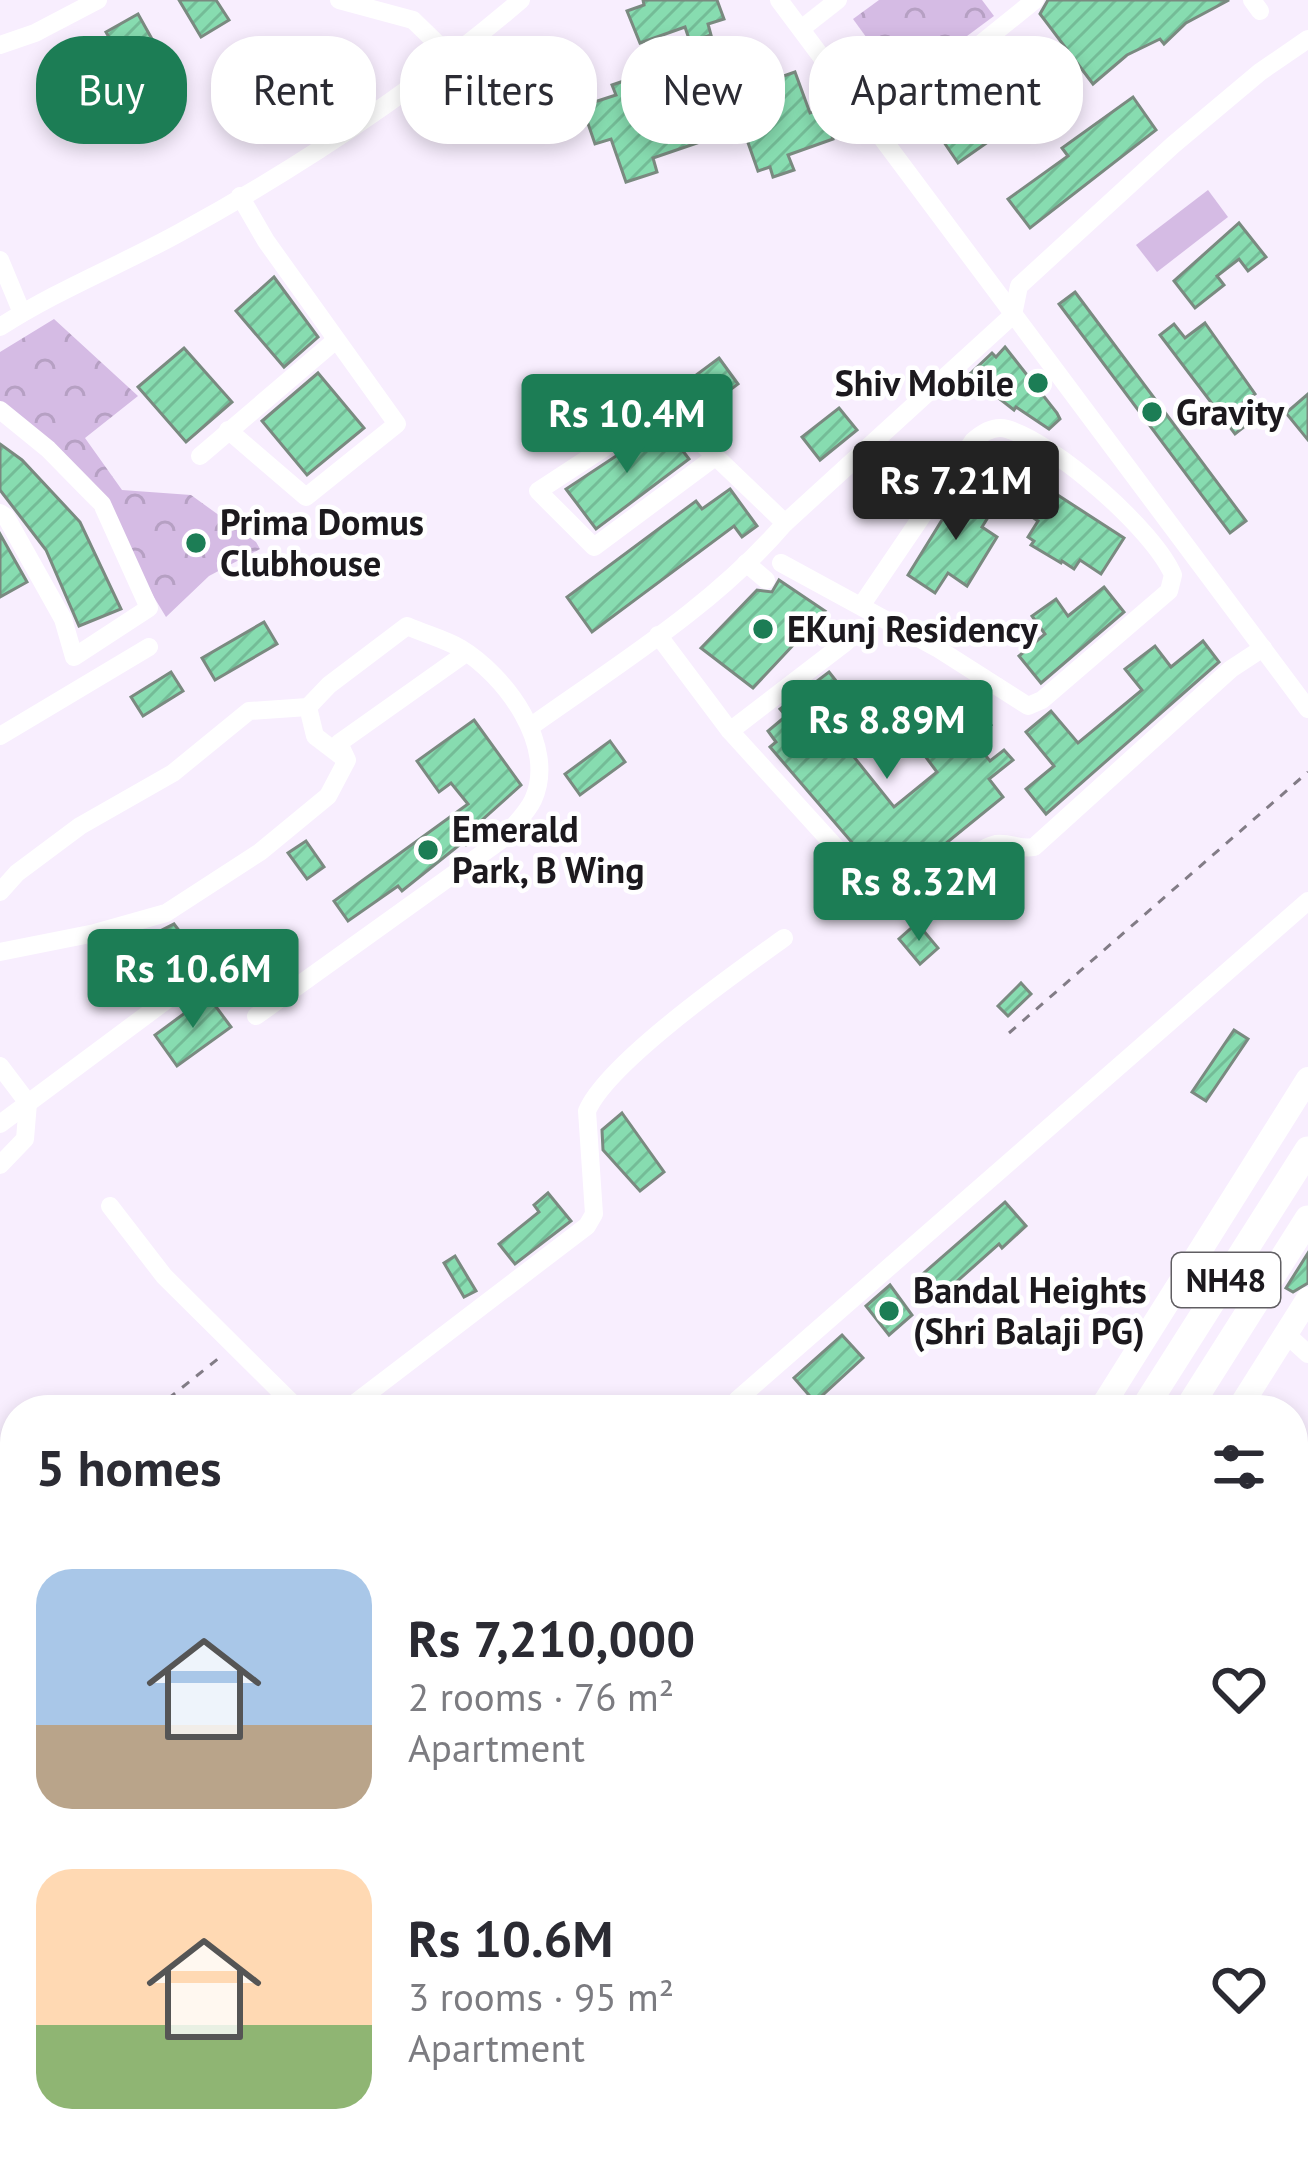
<!DOCTYPE html>
<meta charset="utf-8">
<style>
body{margin:0;font-family:"PT Sans",sans-serif;background:#f2f2f3;color:#2b2b33;height:100vh;display:flex;flex-direction:column;font-size:45px;white-space:nowrap}
*{box-sizing:border-box;margin:0}
p{font-size:39px;color:#7c7c81}
.icon{flex:none;width:66px;height:66px;fill:none;stroke:currentColor;stroke-width:2;stroke-linecap:round;stroke-linejoin:round}
.map{position:relative;flex:1;overflow:hidden}
.sheet{position:absolute;left:0px;top:1395px;width:1308px;height:768px;display:flex;flex-direction:column;background:#fff;border-radius:48px 48px 0 0;box-shadow:0 6px 18px #0003}
.sheet>*{flex:none}
.hud{position:absolute;left:36px;top:36px;width:1236px;height:108px;display:flex;gap:24px}
.price{position:absolute;translate:-50% -102px;padding:0 27px;border-radius:12px;background:#1c7d55;color:#fff;font-size:39px;line-height:78px;filter:drop-shadow(0 3px 6px #0008)}
.price::after{content:'';position:absolute;left:50%;top:72px;width:36px;height:27px;margin-left:-18px;background:inherit;clip-path:polygon(0 0,100% 0,50% 100%)}
.price.selected{background:#222;color:#fff}
ul{padding:0;list-style:none}
li{display:flex;align-items:center;gap:36px;height:300px;padding:0 36px}
li span{display:grid;place-items:center;flex:none;width:336px;height:240px;border-radius:36px;color:#555}
li>.icon{margin-inline-start:auto}
span .icon{width:144px;height:144px;fill:#fffc;stroke-width:1}
li b{font-size:51px}
h2{display:flex;justify-content:space-between;align-items:center;height:144px;padding:0 36px;font-size:51px}
.tag{padding:0 42px;border-radius:48px;background:#fff;box-shadow:0 6px 18px #0003;font-size:42px;line-height:108px}
.tag.selected{background:#1c7d55;color:#fff}
.map>svg:first-child{display:block}
.park{fill:url(#park-crowns)}
.pitch{fill:#d5bbe4}
.building{fill:url(#building-hatch);stroke:#7a8a80;stroke-width:3}
.lines{fill:none;stroke-linecap:round;stroke-linejoin:round}
.path{stroke:#827c86;stroke-width:3;stroke-dasharray:9 9;stroke-linecap:butt}
.minor{stroke:#fff;stroke-width:18}
.major{stroke:#fff;stroke-width:24}
.highway{stroke:#fff;stroke-width:27}
.poi-dot{fill:#1c7d55;stroke:#fff;stroke-width:4.5}
.labels{text-anchor:middle;stroke-width:9;stroke-linejoin:round;paint-order:stroke}
.shield{fill:#fff;stroke:#605e62;stroke-width:3}
.shield-label{font-size:33px;font-weight:bold;fill:#1c191e}
.poi-label{font-size:36px;font-weight:bold;fill:#1c191e;stroke:#fff;text-anchor:start}
</style>
<div class="map">
<svg width="1308" height="2163" viewBox="0 0 1308 2163">
<defs>
<pattern id="park-crowns" width="20" height="18" patternUnits="userSpaceOnUse" patternTransform="scale(3)"><rect width="20" height="18" fill="#d5bbe4"/><path d="M2 6a3 3 0 1 1 6 0M12 15a3 3 0 1 1 6 0" fill="none" stroke="#b6a0c3"/></pattern>
<pattern id="building-hatch" width="6" height="6" patternUnits="userSpaceOnUse" patternTransform="scale(3)"><rect width="6" height="6" fill="#87dcb0"/><path d="M-1 1l2-2M0 6l6-6M5 7l2-2" fill="none" stroke="#74bc97"/></pattern>
</defs>
<rect width="100%" height="100%" fill="#f8eefe"/>
<g class="park">
<polygon points="879,0 982,0 994,16 901,85 853,19"/>
<polygon points="54,319 138,396 85,438 122,490 191,495 256,542 260,549 209,576 166,617 112,528 0,406 0,352"/>
</g>
<polygon class="pitch" points="1208,190 1228,217 1157,272 1136,245"/>
<g class="building">
<polygon points="179,0 216,0 229,20 201,37"/>
<polygon points="643,0 717,0 724,19 708,24 711,35 690,42 685,27 640,43 627,11 644,5"/>
<polygon points="1048,0 1229,0 1186,23 1164,44 1160,39 1127,55 1093,84 1040,14"/>
<polygon points="138,14 162,57 91,95 79,74 118,53 106,32"/>
<polygon points="653,71 668,120 687,114 697,143 653,158 657,172 626,182 611,139 595,144 582,106 616,95 612,85"/>
<polygon points="795,72 810,113 823,109 833,139 788,155 794,170 773,177 770,167 758,171 746,137 732,142 721,113 757,101 752,87"/>
<polygon points="1133,97 1156,130 1030,228 1008,199 1068,156 1062,148"/>
<polygon points="969,105 992,139 958,163 935,129"/>
<polygon points="1239,223 1266,257 1248,271 1239,259 1217,276 1224,285 1195,308 1174,281"/>
<polygon points="274,277 318,337 284,367 236,311"/>
<polygon points="1075,292 1246,521 1230,533 1059,304"/>
<polygon points="1205,323 1255,394 1237,407 1249,423 1235,434 1160,335 1174,324 1185,338"/>
<polygon points="1005,347 1057,413 1060,419 1049,429 1016,407 1014,410 969,375 992,353 996,357"/>
<polygon points="184,348 232,402 186,442 138,387"/>
<polygon points="719,358 738,384 699,413 680,387"/>
<polygon points="318,373 364,428 307,475 262,421"/>
<polygon points="1308,394 1308,440 1286,413"/>
<polygon points="839,408 857,430 820,460 802,437"/>
<polygon points="663,425 689,459 596,529 566,489"/>
<polygon points="0,444 22,460 80,522 121,609 79,626 46,550 0,490"/>
<polygon points="1033,479 1124,538 1101,574 1080,560 1074,569 1062,561 1061,563 1031,545 1034,541 1028,537 1038,521 1016,506"/>
<polygon points="963,486 995,506 982,527 997,537 967,586 948,573 935,593 908,575"/>
<polygon points="730,489 757,526 742,537 734,526 592,632 567,597 696,501 702,509"/>
<polygon points="0,534 27,582 0,597"/>
<polygon points="779,580 825,611 753,688 701,648 757,590 772,592"/>
<polygon points="1104,587 1124,612 1041,683 1019,656 1045,634 1032,616 1056,599 1068,616"/>
<polygon points="264,622 277,644 215,680 202,658"/>
<polygon points="1203,641 1219,662 1046,814 1026,789 1054,766 1026,732 1051,711 1078,743 1142,690 1125,669 1155,646 1171,667"/>
<polygon points="171,672 183,691 143,716 131,697"/>
<polygon points="829,672 856,706 830,727 894,807 937,772 919,748 974,704 991,725 973,740 990,761 1004,750 1013,760 989,779 1003,797 891,888 770,747 776,742 768,731 786,716 780,709"/>
<polygon points="474,720 521,785 471,830 477,838 466,845 463,842 402,891 398,886 348,921 334,901 468,804 451,783 439,792 417,761"/>
<polygon points="610,741 625,762 580,795 565,774"/>
<polygon points="306,841 324,867 307,879 288,853"/>
<polygon points="985,864 1009,896 988,912 965,881"/>
<polygon points="917,923 938,948 920,964 899,939"/>
<polygon points="174,924 193,949 161,974 167,983 143,999 123,968 155,947 148,937"/>
<polygon points="1021,983 1031,994 1008,1016 998,1006"/>
<polygon points="208,996 231,1027 177,1066 155,1035"/>
<polygon points="1234,1030 1248,1039 1206,1101 1192,1092"/>
<polygon points="622,1113 664,1172 640,1191 603,1150 602,1130"/>
<polygon points="548,1193 571,1221 515,1264 499,1244 539,1212 534,1205"/>
<polygon points="1005,1202 1026,1226 1002,1248 999,1244 936,1300 917,1279"/>
<polygon points="1308,1253 1308,1283 1293,1292 1286,1288"/>
<polygon points="455,1256 476,1291 464,1297 444,1263"/>
<polygon points="890,1285 912,1315 889,1335 866,1306"/>
<polygon points="842,1335 863,1358 815,1402 794,1378"/>
<polygon points="810,2148 872,2148 887,2163 825,2163"/>
</g>
<g class="lines">
<g class="path">
<polyline points="1009,1033 1308,772"/>
<polyline points="154,1410 219,1358"/>
<polyline points="0,1536 15,1524"/>
<path d="M1293,1915C1308,1894 1299,1866 1308,1841"/>
<polyline points="1191,2148 1195,2163"/>
</g>
<g class="minor">
<polyline points="339,0 413,20 450,56"/>
<polyline points="779,0 1308,709"/>
<polyline points="1252,0 1260,11"/>
<polyline points="801,29 838,0"/>
<polyline points="0,45 35,33 98,0"/>
<polyline points="875,129 1035,0"/>
<polyline points="0,260 22,313"/>
<path d="M0,327C57,290 119,266 179,233C298,168 418,88 521,0"/>
<polyline points="0,410 48,449 102,504 149,608 74,657 63,619 6,517 0,513"/>
<polyline points="228,430 306,497 397,424 266,241 240,196"/>
<polyline points="200,456 336,340"/>
<polyline points="715,457 594,547 538,491 665,408 785,523"/>
<polyline points="746,563 766,580"/>
<path d="M781,563L937,648L1028,706L1042,700L1169,591L1173,575C1154,530 1055,443 1007,429C994,425 983,432 973,441L861,606"/>
<path d="M658,635L730,731L890,907C935,912 962,851 996,844C1009,842 1020,850 1034,847L1231,669L1263,648"/>
<polyline points="308,707 315,736 345,759"/>
<path d="M530,727C617,665 715,605 785,523L1013,315L1019,286L1173,145L1260,72L1308,39"/>
<polyline points="730,731 846,642"/>
<polyline points="0,736 149,647"/>
<path d="M0,892L17,873L80,826L173,773L249,711L308,707L329,685L407,626C425,634 444,639 460,648C505,675 558,746 533,800C527,813 513,826 504,838L256,1016"/>
<polyline points="0,952 95,933 166,913 260,852 328,796 347,760 339,743 466,653"/>
<polyline points="0,1066 28,1103 25,1139 0,1165"/>
<polyline points="0,1124 223,958"/>
<polyline points="110,1206 164,1276 299,1410"/>
<polyline points="1286,1334 1308,1354"/>
<polyline points="737,1400 1308,901"/>
<path d="M346,1410L587,1226L594,1214L587,1111C608,1062 737,972 784,938"/>
<polyline points="235,2163 250,2148"/>
</g>
<g class="major">
<polyline points="1100,1410 1308,1079"/>
<polyline points="1238,1410 1308,1299"/>
<polyline points="622,2163 631,2148"/>
<polyline points="759,2163 768,2148"/>
</g>
<g class="highway">
<polyline points="1143,1410 1308,1150"/>
<polyline points="1187,1410 1308,1219"/>
<polyline points="669,2163 679,2148"/>
<polyline points="712,2163 722,2148"/>
</g>
</g>
<g class="poi-dot">
<circle cx="1038" cy="383" r="12"/>
<circle cx="1152" cy="412" r="12"/>
<circle cx="196" cy="543" r="12"/>
<circle cx="763" cy="629" r="12"/>
<circle cx="428" cy="850" r="12"/>
<circle cx="889" cy="1311" r="12"/>
</g>
<g class="labels">
<rect class="shield" x="1172" y="1253" width="108" height="54" rx="9"/>
<g class="shield-label">
<text x="1226" y="1292">NH48</text>
</g>
<g class="poi-label">
<text x="1014" y="396" text-anchor="end">Shiv Mobile</text>
<text x="1176" y="425">Gravity</text>
<text x="220" y="535">Prima Domus<tspan x="220" dy="41">Clubhouse</tspan></text>
<text x="787" y="642">EKunj Residency</text>
<text x="452" y="842">Emerald<tspan x="452" dy="41">Park, B Wing</tspan></text>
<text x="913" y="1303">Bandal Heights<tspan x="913" dy="41">(Shri Balaji PG)</tspan></text>
</g>
</g>
</svg>
<b class="price" style="left:627px;top:476px">Rs 10.4M</b>
<b class="price selected" style="left:956px;top:543px">Rs 7.21M</b>
<b class="price" style="left:887px;top:782px">Rs 8.89M</b>
<b class="price" style="left:919px;top:944px">Rs 8.32M</b>
<b class="price" style="left:193px;top:1031px">Rs 10.6M</b>
<div class="hud">
<a class="tag selected">Buy</a>
<a class="tag">Rent</a>
<a class="tag">Filters</a>
<a class="tag">New</a>
<a class="tag">Apartment</a>
</div>
<section class="sheet">
<h2>5 homes<svg class="icon" aria-label="filters" viewBox="0 0 24 24"><path d="M4 7h16M4 17h16"/><circle cx="9" cy="7" r="2"/><circle cx="15" cy="17" r="2"/></svg></h2>
<ul>
<li><span style="background:linear-gradient(#a9c7e8 65%,#b9a48a 0)"><svg class="icon" aria-label="home" viewBox="0 0 24 24"><path d="M3 11l9-7 9 7M6 9v11h12V9"/></svg></span><div><b>Rs 7,210,000</b><p>2 rooms · 76 m²</p><p>Apartment</p></div><svg class="icon" aria-label="heart" viewBox="0 0 24 24"><path d="M12 20l-8-8c-3-5 5-10 8-4 3-6 11-1 8 4z"/></svg></li>
<li><span style="background:linear-gradient(#ffd9b3 65%,#8fb573 0)"><svg class="icon" aria-label="home" viewBox="0 0 24 24"><path d="M3 11l9-7 9 7M6 9v11h12V9"/></svg></span><div><b>Rs 10.6M</b><p>3 rooms · 95 m²</p><p>Apartment</p></div><svg class="icon" aria-label="heart" viewBox="0 0 24 24"><path d="M12 20l-8-8c-3-5 5-10 8-4 3-6 11-1 8 4z"/></svg></li>
</ul>
</section>
</div>
